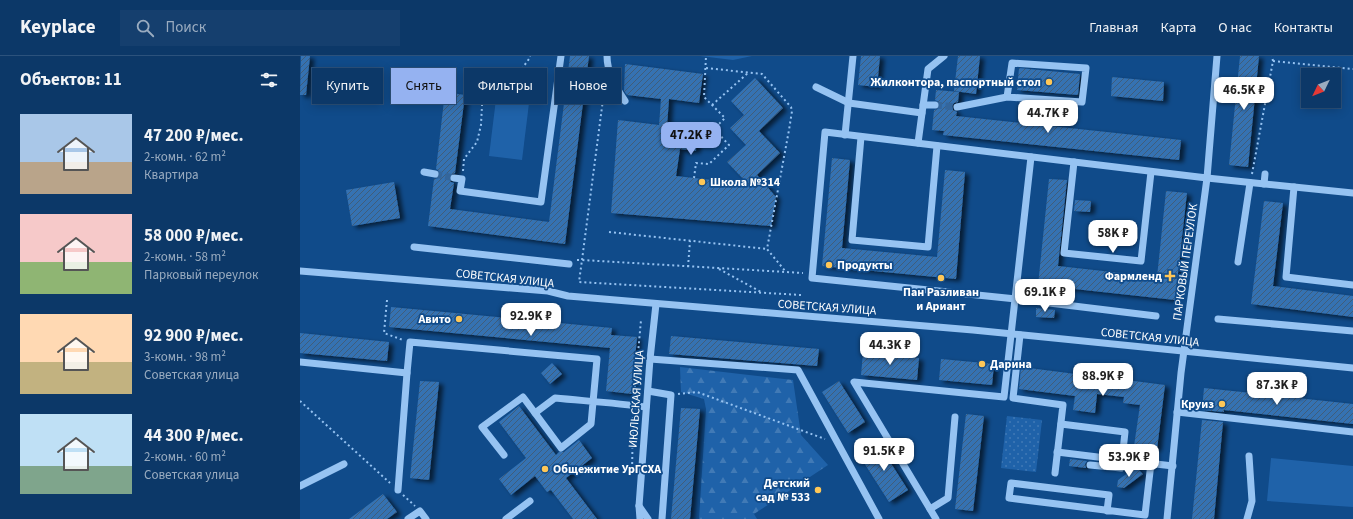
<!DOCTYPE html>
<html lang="ru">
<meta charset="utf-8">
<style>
body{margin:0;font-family:"Source Sans 3",sans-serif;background:#153f6e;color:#f1f3f6;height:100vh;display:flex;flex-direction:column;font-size:15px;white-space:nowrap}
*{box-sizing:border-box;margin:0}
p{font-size:13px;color:#9aacc0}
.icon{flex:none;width:22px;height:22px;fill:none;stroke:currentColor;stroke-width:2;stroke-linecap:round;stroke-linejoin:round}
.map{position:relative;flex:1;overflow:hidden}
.drawer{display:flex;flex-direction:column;background:#0c3868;width:300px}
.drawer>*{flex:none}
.top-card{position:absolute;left:12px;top:12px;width:380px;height:36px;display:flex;gap:8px}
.needle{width:26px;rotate:227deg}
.buttons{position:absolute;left:1001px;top:12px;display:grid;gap:8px}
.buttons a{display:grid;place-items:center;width:40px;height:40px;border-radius:0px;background:#0c3868;box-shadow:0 2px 10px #0003,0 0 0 1px #2c527c;font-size:20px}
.price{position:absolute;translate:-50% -34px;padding:0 9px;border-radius:8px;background:#fff;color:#222;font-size:13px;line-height:26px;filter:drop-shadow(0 1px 2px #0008)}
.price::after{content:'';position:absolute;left:50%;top:24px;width:12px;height:9px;margin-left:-6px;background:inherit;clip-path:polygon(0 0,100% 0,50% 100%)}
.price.current{background:#95b2f1;color:#111}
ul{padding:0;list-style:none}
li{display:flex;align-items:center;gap:12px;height:100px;padding:0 20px}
li span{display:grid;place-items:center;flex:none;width:112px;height:80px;border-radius:0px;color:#555}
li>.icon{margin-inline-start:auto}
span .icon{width:48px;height:48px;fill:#fffc;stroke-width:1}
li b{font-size:17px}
h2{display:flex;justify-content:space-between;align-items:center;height:48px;padding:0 20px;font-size:17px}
.chip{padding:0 14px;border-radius:0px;background:#0c3868;box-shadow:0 2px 10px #0003,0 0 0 1px #2c527c;font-size:14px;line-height:36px}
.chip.current{background:#95b2f1;color:#111}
header{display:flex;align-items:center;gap:24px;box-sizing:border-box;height:56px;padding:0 20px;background:#0c3868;border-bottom:1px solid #2c527c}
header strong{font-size:19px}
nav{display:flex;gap:22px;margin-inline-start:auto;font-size:14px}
.search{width:280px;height:36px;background:#153f6e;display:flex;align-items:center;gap:10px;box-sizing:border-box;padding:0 14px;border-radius:0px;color:#9aacc0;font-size:15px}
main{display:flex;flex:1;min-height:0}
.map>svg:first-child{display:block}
.grass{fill:url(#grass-dots)}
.forest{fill:url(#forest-firs)}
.pitch{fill:#1f62a9}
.building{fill:url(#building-hatch);filter:url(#shadow)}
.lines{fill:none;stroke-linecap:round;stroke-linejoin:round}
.minor-tunnel{stroke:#34669c;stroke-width:7;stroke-dasharray:7 3.5;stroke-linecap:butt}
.path{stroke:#96c3f2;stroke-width:2;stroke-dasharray:2 3;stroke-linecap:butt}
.minor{stroke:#96c3f2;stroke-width:7}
.poi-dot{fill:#ffc757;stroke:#104b8a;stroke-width:1.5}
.labels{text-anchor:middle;stroke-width:3.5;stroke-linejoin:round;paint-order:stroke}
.poi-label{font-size:12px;font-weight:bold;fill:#fff;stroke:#104b8a;text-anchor:end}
.street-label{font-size:12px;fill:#fff;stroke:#104b8a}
</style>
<header>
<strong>Keyplace</strong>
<div class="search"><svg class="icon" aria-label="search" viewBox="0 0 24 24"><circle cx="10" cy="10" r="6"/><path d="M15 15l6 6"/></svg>Поиск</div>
<nav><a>Главная</a><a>Карта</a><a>О нас</a><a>Контакты</a></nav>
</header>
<main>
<section class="drawer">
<h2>Объектов: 11<svg class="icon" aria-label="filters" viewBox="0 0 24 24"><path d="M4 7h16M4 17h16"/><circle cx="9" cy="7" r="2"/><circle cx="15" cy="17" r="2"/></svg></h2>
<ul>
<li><span style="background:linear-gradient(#a9c7e8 60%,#b9a48a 0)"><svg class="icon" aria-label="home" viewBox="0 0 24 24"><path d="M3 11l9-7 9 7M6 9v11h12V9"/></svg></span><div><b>47 200 ₽/мес.</b><p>2-комн. · 62 m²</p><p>Квартира</p></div></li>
<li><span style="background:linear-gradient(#f6c9c9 60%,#8fb573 0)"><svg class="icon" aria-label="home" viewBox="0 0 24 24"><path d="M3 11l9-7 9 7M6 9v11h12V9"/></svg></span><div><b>58 000 ₽/мес.</b><p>2-комн. · 58 m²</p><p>Парковый переулок</p></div></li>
<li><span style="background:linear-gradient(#ffd9b3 60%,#c2b280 0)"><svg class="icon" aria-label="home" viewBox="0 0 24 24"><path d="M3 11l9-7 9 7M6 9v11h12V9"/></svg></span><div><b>92 900 ₽/мес.</b><p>3-комн. · 98 m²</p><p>Советская улица</p></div></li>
<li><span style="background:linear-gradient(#bfe0f5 65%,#7fa58c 0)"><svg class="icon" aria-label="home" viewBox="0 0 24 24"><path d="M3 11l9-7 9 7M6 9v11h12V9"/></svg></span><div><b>44 300 ₽/мес.</b><p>2-комн. · 60 m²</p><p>Советская улица</p></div></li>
</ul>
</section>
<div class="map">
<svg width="1053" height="463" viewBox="0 0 1053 463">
<defs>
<pattern id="grass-dots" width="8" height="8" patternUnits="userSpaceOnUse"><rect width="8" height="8" fill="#1f62a9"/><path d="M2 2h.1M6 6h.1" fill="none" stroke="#417ab6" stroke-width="1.8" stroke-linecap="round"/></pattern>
<pattern id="forest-firs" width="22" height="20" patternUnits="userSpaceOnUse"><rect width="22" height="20" fill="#1f62a9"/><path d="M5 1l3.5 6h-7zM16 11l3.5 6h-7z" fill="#417ab6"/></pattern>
<pattern id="building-hatch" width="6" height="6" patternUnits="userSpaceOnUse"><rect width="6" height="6" fill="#3472b2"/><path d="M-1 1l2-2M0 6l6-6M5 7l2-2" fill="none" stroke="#415d7a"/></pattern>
<filter id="shadow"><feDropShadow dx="4.5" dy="2.5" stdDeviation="2" flood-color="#0009"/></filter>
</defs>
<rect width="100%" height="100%" fill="#104b8a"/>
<polygon class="grass" points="707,360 742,364 736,416 701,412"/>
<polygon class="forest" points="380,311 493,324 501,379 528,409 454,458 457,463 399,463 406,353 404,343 381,336"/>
<g class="pitch">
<polygon points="400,0 452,0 433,4"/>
<polygon points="197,35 230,39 222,104 189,100"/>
<polygon points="971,402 1053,410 1053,451 967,445"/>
</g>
<g class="building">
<polygon points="1,0 10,0 6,39 0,39"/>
<polygon points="270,0 289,0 265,188 128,170 134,123 139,122 140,118 138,114 136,113 145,36 165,39 155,117 150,119 149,122 151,126 154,127 150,153 249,166"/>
<polygon points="561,0 580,0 577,31 558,29"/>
<polygon points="658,0 680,0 676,38 654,35"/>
<polygon points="940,0 959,0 948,111 929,109"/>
<polygon points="325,8 403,18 399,47 369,43 367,70 397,72 396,95 380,93 376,120 448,128 427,106 446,89 430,72 444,59 431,45 455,22 483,52 459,75 480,97 457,119 476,141 471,170 311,157 318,64 359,69 361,43 327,39 324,35"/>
<polygon points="719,12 780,18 778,39 717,34"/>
<polygon points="812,21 864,26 863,45 811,40"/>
<polygon points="636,34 659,36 658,46 654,47 652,50 653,54 657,56 656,60 881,84 879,104 643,79 644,75 632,74 634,54 638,53 640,49 639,46 635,44"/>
<polygon points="532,102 550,104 542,192 637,201 645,114 665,116 656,223 522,210"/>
<polygon points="749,123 767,124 758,210 857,221 866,135 887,137 875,244 738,229"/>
<polygon points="94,126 100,162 52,170 46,134"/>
<polygon points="775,144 791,145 790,156 774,155"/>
<polygon points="964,145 983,147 973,230 1053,240 1053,261 951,248"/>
<polygon points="91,251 312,272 311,279 337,281 332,338 306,335 310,292 89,271"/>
<polygon points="736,252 755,254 754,262 736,261"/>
<polygon points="0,277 89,286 87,305 0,297"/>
<polygon points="371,280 519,293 517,310 369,298"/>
<polygon points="563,297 619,302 617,324 561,319"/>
<polygon points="641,303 694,308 692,329 639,324"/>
<polygon points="252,307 262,318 250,328 241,317"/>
<polygon points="721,311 799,321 799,323 826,326 826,324 865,329 857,393 834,390 840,349 823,347 824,341 797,338 795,357 773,354 775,340 719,333"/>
<polygon points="120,325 139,326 129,424 110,422"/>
<polygon points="539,325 565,366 548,377 522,336"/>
<polygon points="904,332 1053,348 1053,368 924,354 924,356 902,354"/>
<polygon points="219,350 256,399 259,396 264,396 279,384 292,402 266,422 297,463 273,463 251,434 247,436 235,420 211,439 199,423 226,402 199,366"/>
<polygon points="381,352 400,353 390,463 371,463"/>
<polygon points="666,358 684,360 673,455 655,453"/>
<polygon points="902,364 923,366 914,463 892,463"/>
<polygon points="578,387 608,434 589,446 559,399"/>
<polygon points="770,403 787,405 785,408 786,412 769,410"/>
<polygon points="836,411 843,418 824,432 817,431 818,424"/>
<polygon points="83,438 97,456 87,463 49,463"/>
</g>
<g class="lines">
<g class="minor-tunnel">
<polyline points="635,49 657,51"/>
<polyline points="135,118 154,122"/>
</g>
<g class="path">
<polyline points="973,5 1053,13"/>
<polyline points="406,12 462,18 491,51 492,55 489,74 467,193 486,216"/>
<polyline points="210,29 229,3 230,0"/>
<polyline points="412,49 448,17"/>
<polyline points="163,115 164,103 177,86 181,69 182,49 177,20"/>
<polyline points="952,118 973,5 972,0"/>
<polyline points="394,122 396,107 409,108 429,89 414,73 425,62 404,41 406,0"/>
<polyline points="309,176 467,193"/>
<polyline points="277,204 282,204 305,28"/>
<polyline points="388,211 390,185"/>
<polyline points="419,213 461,236"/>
<polyline points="501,239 279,226 282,204 503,217"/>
<polyline points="87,244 84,277 103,284"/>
<polyline points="949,323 950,318"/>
<polyline points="378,338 397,336 525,383"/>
<polyline points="334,342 341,264"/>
<polyline points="0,345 90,427"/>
<polyline points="332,418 333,358"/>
<polyline points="103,439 115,450"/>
</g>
<g class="minor">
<path d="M307,0C307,17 316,31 325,45"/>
<polyline points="516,31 549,47 622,57"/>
<polyline points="623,49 635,49"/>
<polyline points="657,51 707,41 782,46 786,12 712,7 707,41"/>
<polyline points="545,79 553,0"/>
<polyline points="561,81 552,184 628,191 637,90"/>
<polyline points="618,87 628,13 644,0"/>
<polyline points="774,106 764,197 841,205 851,116"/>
<polyline points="124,116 135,118"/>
<polyline points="154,122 162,123 160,135 241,146 261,0"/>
<polyline points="964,128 965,118"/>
<polyline points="994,131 986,221 1053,229"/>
<polyline points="114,191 269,208"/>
<polyline points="938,206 950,127"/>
<polyline points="0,215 248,235 268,240 673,274 1053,312"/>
<polyline points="856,260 716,243 512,222 525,76 907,122 1053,137"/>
<polyline points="918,263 1053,275"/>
<polyline points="720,279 713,342 763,349 755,417"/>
<polyline points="350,303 498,314 579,463"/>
<path d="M0,306L107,317L110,286L297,303L291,368L261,392L235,357L255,342C286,345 316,347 346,351"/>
<polyline points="348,335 371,339 362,463"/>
<polyline points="877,356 1053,376"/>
<polyline points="757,396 822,404 825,376 761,368"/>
<polyline points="204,399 182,371 223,341 235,357"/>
<polyline points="790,409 821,412 822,404 873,410"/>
<polyline points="0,430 44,408"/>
<polyline points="98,434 107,317"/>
<polyline points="339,450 348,463"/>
<polyline points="630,453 648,442 655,361"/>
<polyline points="807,455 809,439 711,427 709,442 845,459 851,407"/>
<polyline points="108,463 120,455 126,463"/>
<polyline points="206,463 230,445"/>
<polyline points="340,463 339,450 350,303 356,248"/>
<polyline points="636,463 554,326 704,341 731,101"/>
<polyline points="867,463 881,317 907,122 917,0"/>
<polyline points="947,463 952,445 949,400"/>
</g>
</g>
<g class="poi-dot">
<circle cx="749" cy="26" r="4"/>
<circle cx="402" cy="126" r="4"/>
<circle cx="529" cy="209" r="4"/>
<path d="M868 214h4v4h4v4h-4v4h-4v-4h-4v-4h4z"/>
<circle cx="641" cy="222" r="4"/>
<circle cx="159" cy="263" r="4"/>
<circle cx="682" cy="308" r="4"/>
<circle cx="922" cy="348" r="4"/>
<circle cx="245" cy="413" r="4"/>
<circle cx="518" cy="434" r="4"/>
</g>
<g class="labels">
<g class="poi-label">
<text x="741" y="30">Жилконтора, паспортный стол</text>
<text x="410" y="130" text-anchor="start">Школа №314</text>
<text x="537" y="213" text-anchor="start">Продукты</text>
<text x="862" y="224">Фармленд</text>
<text x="641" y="240" text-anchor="middle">Пан Разливан<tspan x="641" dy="14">и Ариант</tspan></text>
<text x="151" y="267">Авито</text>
<text x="690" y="312" text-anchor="start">Дарина</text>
<text x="914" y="352">Круиз</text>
<text x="253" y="417" text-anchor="start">Общежитие УрГСХА</text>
<text x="510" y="431">Детский<tspan x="510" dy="14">сад № 533</tspan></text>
</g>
<g class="street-label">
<text transform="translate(885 206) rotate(-82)" y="4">ПАРКОВЫЙ ПЕРЕУЛОК</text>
<text transform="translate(205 222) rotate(6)" y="4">СОВЕТСКАЯ УЛИЦА</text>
<text transform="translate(527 251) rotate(4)" y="4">СОВЕТСКАЯ УЛИЦА</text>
<text transform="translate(850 281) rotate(6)" y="4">СОВЕТСКАЯ УЛИЦА</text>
<text transform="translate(336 343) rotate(-86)" y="4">ИЮЛЬСКАЯ УЛИЦА</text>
</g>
</g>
</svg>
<div class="buttons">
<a><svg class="needle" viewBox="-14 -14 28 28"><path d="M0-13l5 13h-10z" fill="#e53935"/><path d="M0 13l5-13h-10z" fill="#9aacc0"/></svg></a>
</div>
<b class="price" style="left:944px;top:55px">46.5K ₽</b>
<b class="price" style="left:748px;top:78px">44.7K ₽</b>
<b class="price current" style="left:391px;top:100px">47.2K ₽</b>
<b class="price" style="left:813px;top:198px">58K ₽</b>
<b class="price" style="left:745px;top:257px">69.1K ₽</b>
<b class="price" style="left:231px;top:281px">92.9K ₽</b>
<b class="price" style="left:590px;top:310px">44.3K ₽</b>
<b class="price" style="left:803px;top:341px">88.9K ₽</b>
<b class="price" style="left:977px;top:350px">87.3K ₽</b>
<b class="price" style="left:584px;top:416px">91.5K ₽</b>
<b class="price" style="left:829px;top:422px">53.9K ₽</b>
<div class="top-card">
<a class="chip">Купить</a>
<a class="chip current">Снять</a>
<a class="chip">Фильтры</a>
<a class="chip">Новое</a>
</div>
</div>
</main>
